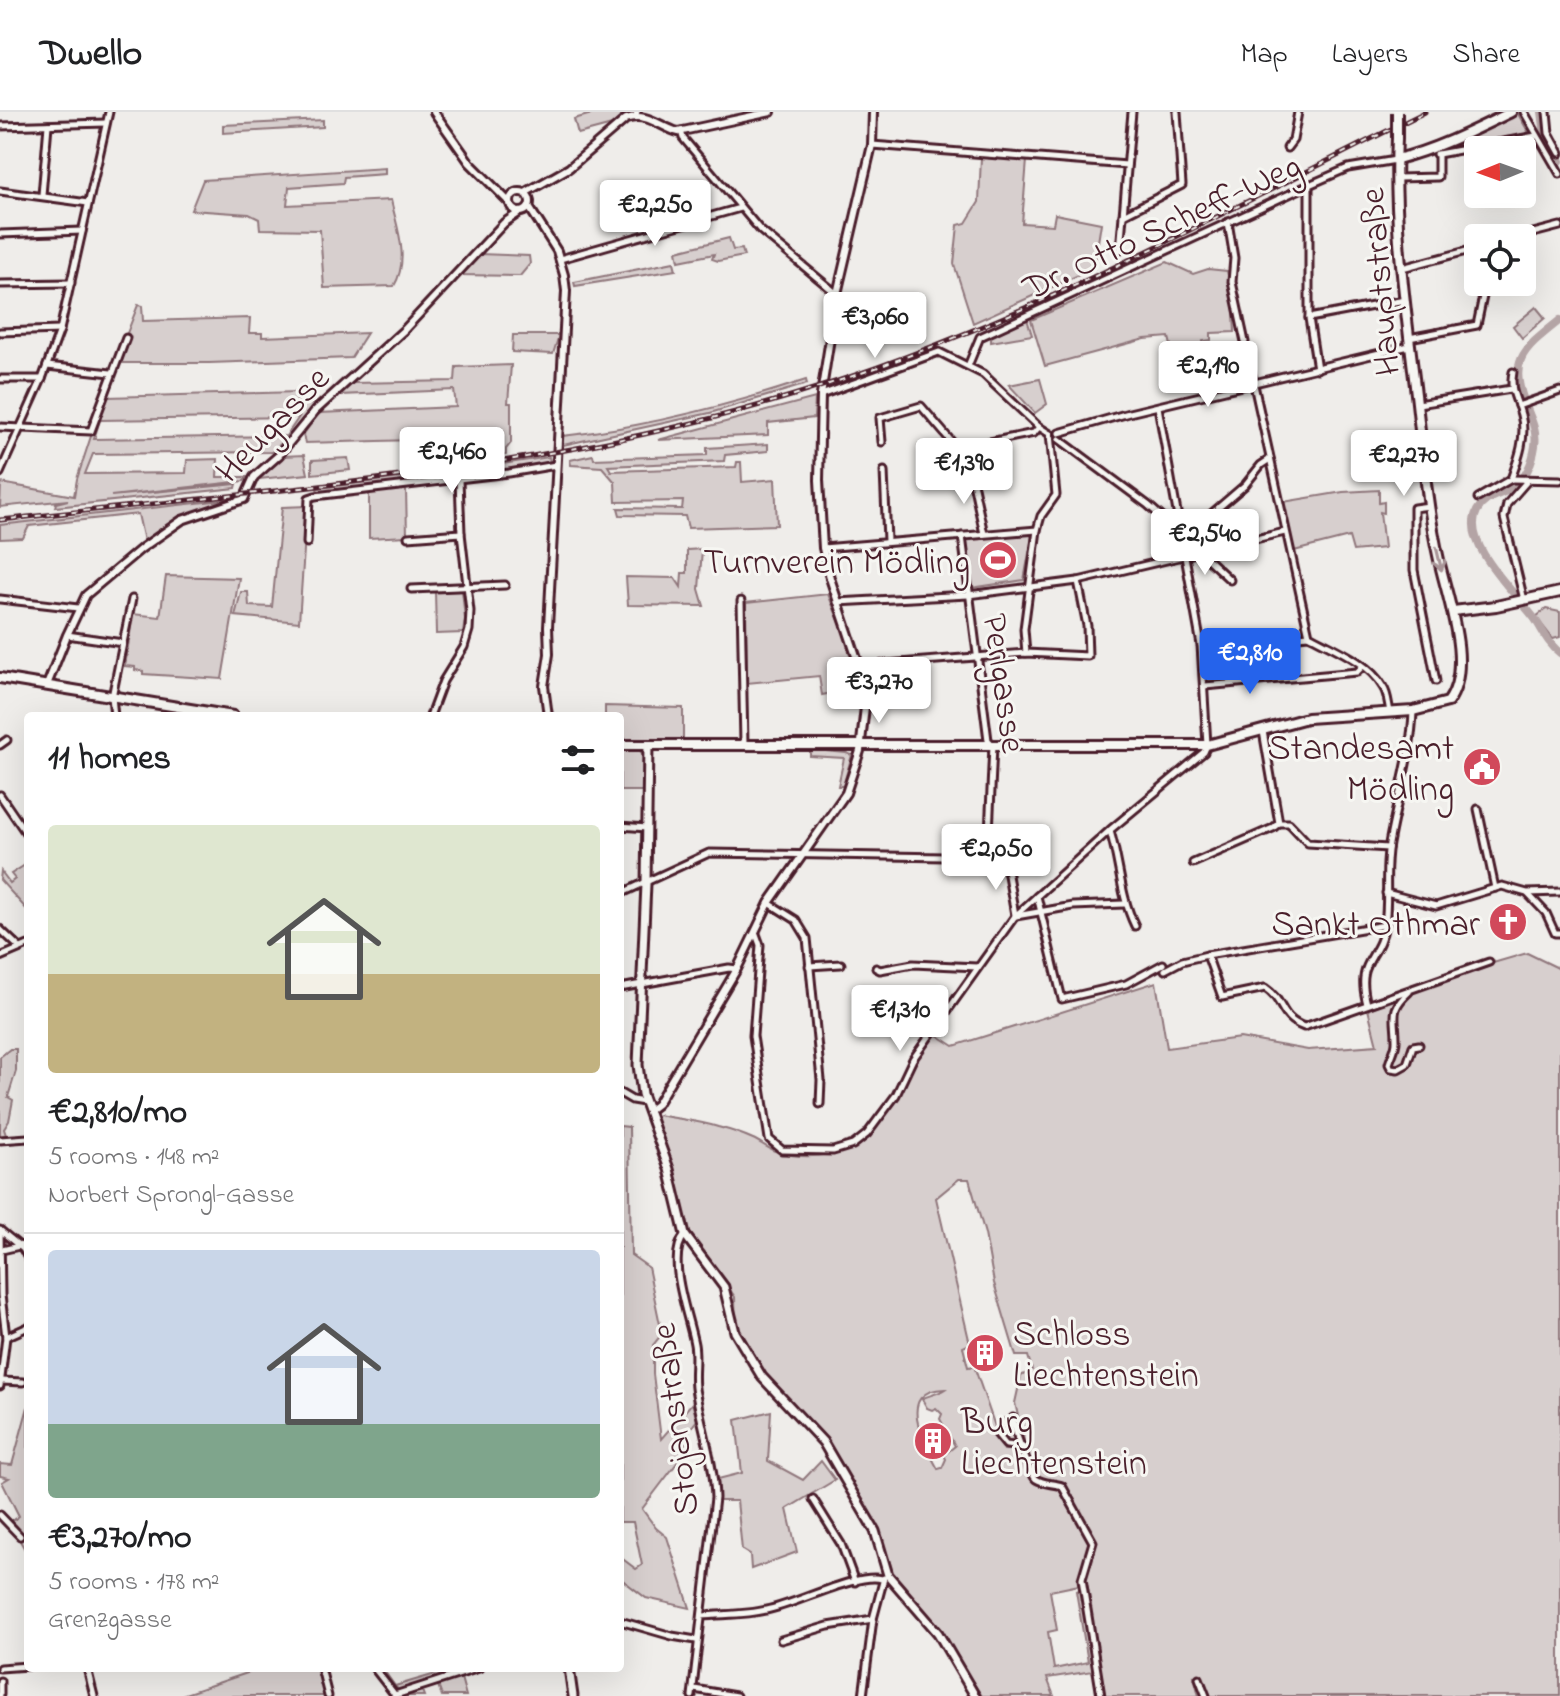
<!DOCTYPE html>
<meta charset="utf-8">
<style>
body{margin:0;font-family:"Indie Flower",sans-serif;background:#f6f6f6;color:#202124;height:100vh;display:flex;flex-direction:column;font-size:30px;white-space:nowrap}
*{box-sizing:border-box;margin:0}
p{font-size:26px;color:#757577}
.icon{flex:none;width:44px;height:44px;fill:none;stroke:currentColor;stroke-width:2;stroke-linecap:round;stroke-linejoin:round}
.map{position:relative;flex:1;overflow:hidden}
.sheet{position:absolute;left:24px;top:600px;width:600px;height:960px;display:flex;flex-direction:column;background:#fff;border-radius:8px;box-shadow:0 8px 32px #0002}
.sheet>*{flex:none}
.needle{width:52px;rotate:269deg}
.controls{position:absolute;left:1464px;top:24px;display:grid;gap:16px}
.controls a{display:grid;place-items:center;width:72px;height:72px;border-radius:8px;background:#fff;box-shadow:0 8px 32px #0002;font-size:40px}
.price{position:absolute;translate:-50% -68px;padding:0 18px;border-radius:8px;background:#fff;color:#222;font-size:26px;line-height:52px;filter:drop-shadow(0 2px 4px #0008)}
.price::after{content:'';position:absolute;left:50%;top:48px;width:24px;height:18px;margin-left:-12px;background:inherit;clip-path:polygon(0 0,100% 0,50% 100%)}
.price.selected{background:#2563eb;color:#fff}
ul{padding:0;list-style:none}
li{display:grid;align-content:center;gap:16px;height:424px;padding:0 24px}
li+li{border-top:2px solid #e0e0e0}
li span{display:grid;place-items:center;height:248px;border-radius:8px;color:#555}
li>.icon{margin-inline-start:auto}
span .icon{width:144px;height:144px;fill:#fffc;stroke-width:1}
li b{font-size:34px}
h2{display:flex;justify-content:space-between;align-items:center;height:96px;padding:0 24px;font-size:34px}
header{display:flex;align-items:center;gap:48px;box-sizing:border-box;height:112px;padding:0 40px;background:#fff;border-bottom:2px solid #e0e0e0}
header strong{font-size:38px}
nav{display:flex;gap:44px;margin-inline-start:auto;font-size:28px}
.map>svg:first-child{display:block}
.green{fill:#d7cfce;stroke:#90777c;stroke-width:2;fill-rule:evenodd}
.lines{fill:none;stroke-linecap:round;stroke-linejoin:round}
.river{stroke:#b4a4a5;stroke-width:8}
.minor-casing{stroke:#4a1f2b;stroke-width:11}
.tertiary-casing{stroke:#4a1f2b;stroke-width:12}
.secondary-casing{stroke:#4a1f2b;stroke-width:13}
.primary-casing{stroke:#4a1f2b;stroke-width:14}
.minor{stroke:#f6f6f2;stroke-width:5}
.tertiary{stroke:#f6f6f2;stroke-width:6}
.secondary{stroke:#f6f6f2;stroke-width:7}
.primary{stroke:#f6f6f2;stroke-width:8}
.rail-casing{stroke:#4a1f2b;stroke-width:5}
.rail{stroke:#f6f6f2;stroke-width:2;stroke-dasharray:6;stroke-linecap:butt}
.primary-bridge-casing{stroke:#4a1f2b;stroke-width:14;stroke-linecap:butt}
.primary-bridge{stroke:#f6f6f2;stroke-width:8}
.oneway{stroke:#a99598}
.labels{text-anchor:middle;stroke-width:6;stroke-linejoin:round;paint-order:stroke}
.street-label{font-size:36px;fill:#4a1f2b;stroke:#f6f6f2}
.poi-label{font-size:36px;fill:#4a1f2b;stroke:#f6f6f2;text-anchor:end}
</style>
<header>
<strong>Dwello</strong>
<nav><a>Map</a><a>Layers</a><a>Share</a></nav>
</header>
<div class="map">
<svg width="1560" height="1584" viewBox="0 0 1560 1584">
<rect width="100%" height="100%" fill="#efedea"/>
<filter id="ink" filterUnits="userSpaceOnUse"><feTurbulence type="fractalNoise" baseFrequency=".0125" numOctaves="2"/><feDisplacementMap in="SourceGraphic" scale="16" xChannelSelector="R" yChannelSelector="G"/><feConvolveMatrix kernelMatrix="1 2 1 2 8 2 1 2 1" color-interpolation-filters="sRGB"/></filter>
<g filter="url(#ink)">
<g class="green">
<polygon points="599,0 621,0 622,4 612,13 578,22 574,7"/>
<polygon points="1518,2 1529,21 1456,34 1455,31 1476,23"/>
<polygon points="323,8 323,15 223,21 223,13"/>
<polygon points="981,45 1027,48 1022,111 1053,113 1055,102 1101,111 1094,156 973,211 954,152 958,113 966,111 979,90"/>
<path d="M385,56V62L344,65L343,71L289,75L287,93L391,88C397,116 410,147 394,174L324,176L320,118L260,117L259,107L249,102L191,98L203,68Z"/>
<polygon points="729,126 733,138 742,137 744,144 718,149 712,147 714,142 679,149 677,139"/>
<polygon points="479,142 529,144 530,152 520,164 460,163"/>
<polygon points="674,150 676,158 575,174 574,170"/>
<polygon points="1167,150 1193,162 1208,157 1227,159 1233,185 1235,220 1211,221 1211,228 1203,229 1206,245 1175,251 1169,225 1145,227 1045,254 1031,208"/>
<path d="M138,193L142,194L143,209L250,206L249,221H262V225L367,221L351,246L209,251H118L107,285L298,280L297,291L314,292L289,324L272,340L93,342L85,362L186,361L187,348L218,347L217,365H247L244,369L111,384L237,372L236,376L55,395L56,391L68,388L0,395L1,371L74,384L77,367L112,260ZM299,305L286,324L94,327L100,308Z"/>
<polygon points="1536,195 1545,206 1522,226 1513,214"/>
<polygon points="1027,207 1032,223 991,230 991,222"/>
<polygon points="513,223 559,223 553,242 512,240"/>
<polygon points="511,253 508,291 511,291 511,331 506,337 506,343 447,351 440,345 449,340 452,331 450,327 305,331 303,323 319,301 456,295 454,278 338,283 353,271 455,269 456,255"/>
<polygon points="1040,267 1047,292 1035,301 1009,273"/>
<path d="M806,268L807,272L710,301L563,333L562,324C646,315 727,294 806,268Z"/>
<polygon points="815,286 814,306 768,311 768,323 658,328"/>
<polygon points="768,332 768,339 725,343 724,349 608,354 611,359 736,355 737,350 741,350 742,370 775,367 777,413 688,416 685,404 620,403 618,396 682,397 683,389 616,390 615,370 602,355 571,353 570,348 593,343 594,347 707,343 707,336"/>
<polygon points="304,343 308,362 259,367 283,344"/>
<polygon points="549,345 550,349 537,353 447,366 448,360"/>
<polygon points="348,346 350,358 312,362 312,348"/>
<polygon points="442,361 443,367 318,380 317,376"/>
<polygon points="406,377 407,424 369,426 369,381"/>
<polygon points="1379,378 1379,391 1384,390 1384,401 1380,400 1384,436 1353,439 1349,425 1294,439 1283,390 1343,380"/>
<polygon points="232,387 181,404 144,429 138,402 29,414 23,426 0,427 0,413"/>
<polygon points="307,394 299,510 235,504 241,480 248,480 249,494 272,495 282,395"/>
<polygon points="1030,422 1032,425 1024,468 971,476 966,428"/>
<polygon points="702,437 699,477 704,494 628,493 626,465 675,466 681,475 682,461 687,461 687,438"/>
<polygon points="166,464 239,466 222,567 143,562 143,559 135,558 135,555 125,554 133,502 160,505"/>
<polygon points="462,478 465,507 463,521 436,522 435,479"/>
<polygon points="828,482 850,535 862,575 822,583 819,564 747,571 746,491"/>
<polygon points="1546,497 1560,500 1560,525 1553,527 1536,505"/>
<polygon points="605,594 683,596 683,627 620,629 620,604 605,604"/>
<polygon points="620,637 639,638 644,643 643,679 620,679"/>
<polygon points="815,638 846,641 852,643 843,674 838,674 844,646 810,644 810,640"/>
<polygon points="28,751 28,799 0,768 1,759 10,771 15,767 11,762"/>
<path d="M1527,841L1560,857V1584H1211L1202,1565L1194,1564L1199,1584H1105L1101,1561L1093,1559L1047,1566L1054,1584H982L935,1513L891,1460L874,1410L822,1324L760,1259L736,1217L735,1185L686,1115L656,1006L658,1003C678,1007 699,1009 718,1015C730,1018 742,1022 753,1027C760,1030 767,1036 775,1039C805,1049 850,1045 872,1020C897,990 912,953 934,921L954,934L1156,870L1167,936L1240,926L1308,938L1377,933L1368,897L1476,856ZM959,1067H969L985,1122L994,1171L1016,1244H1028L1032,1258L1021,1264L1015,1291L1026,1338H1004L999,1327L1008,1332H1018L1006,1313L1001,1315L998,1323L974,1254L968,1255L963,1235L970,1232L936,1086ZM945,1277C937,1283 930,1282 922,1287L927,1296L932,1298L936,1296L942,1302L940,1307L955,1334L944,1343L946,1347L942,1356L938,1357C923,1330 895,1278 945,1277ZM1079,1473L1080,1478L1076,1479L1088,1550L1054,1557L1048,1520L1057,1518L1050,1479Z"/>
<polygon points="10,937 16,937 16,959 8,985 13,988 9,1009 4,1017 6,1023 0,1024 0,945"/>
<polygon points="620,1014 629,1015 631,1143 648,1155 662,1222 653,1233 653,1262 661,1327 692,1291 697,1308 682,1328 689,1335 642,1397 656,1416 667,1425 690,1496 646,1486 620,1466 620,1445 636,1457 642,1453 633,1410 620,1410"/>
<polygon points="28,1295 28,1443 10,1411 19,1404 2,1370 9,1366 0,1364 0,1352 12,1353"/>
<polygon points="771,1299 768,1349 803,1368 821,1349 835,1368 787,1397 797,1440 751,1457 750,1443 742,1438 737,1389 719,1389 718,1367 742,1361 736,1308"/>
<polygon points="262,1556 318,1556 326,1584 179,1584"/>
<polygon points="377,1556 382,1556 395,1574 456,1556 473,1556 460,1562 466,1584 442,1584 437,1571 421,1576 424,1584 403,1584 396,1575 393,1577"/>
</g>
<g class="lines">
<g class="river">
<polyline points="1542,0 1545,22 1560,49"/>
<path d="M1560,208C1521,239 1507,249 1528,299C1533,311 1537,321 1535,334C1533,349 1525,369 1512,376C1499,384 1485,384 1477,399C1460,432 1517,482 1535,507C1543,519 1548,532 1560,541"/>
</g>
<defs>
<g id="minor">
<polyline points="1524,0 1560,62"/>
<polyline points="1547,0 1549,21 1560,41"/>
<polyline points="636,2 637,0"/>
<polyline points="0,14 106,11"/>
<polyline points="681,19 683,26 760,118 837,182"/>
<polyline points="872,33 1127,53"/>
<polyline points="1287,36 1293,28 1298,0"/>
<polyline points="1438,42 1536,24"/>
<polyline points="1397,66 1438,65 1438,42 1436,42"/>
<polyline points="1309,73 1309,206 1317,257"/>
<polyline points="0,79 88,91"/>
<polyline points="42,83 48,13"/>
<polyline points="1123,103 1182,73 1177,0"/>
<polyline points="1228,110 1234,146 1232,170 1245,230"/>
<polyline points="0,122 82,119"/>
<polyline points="1514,126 1560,114"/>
<polyline points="1120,138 1132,0"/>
<polyline points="560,147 740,96"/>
<polyline points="1402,156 1478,136"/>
<polyline points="0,172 71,171"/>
<polyline points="1309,206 1405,188"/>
<polyline points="0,220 60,218"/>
<polyline points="1409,226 1477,213 1486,170"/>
<path d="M1247,241L1309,523C1333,536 1369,550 1383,575C1388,582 1388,592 1390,600"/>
<polyline points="47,254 111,261"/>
<polyline points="968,254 980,225 1309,73 1348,56 1396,48"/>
<polyline points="0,267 42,267"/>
<polyline points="821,283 939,240 983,262 1039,315 1050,322"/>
<polyline points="1418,292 1511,277"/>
<polyline points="1518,294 1560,279"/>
<polyline points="0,315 91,319 126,226"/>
<polyline points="1059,321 1129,301 1409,234"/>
<polyline points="1059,327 1148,393 1180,421"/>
<polyline points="882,330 880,306 921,294 963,343 971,361 984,422"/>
<polyline points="963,343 985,331 1034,321 1039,315"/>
<polyline points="884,359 887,429"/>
<polyline points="0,361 42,267 60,218 109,0"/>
<path d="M1511,367C1518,348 1527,324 1521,303C1517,287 1509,278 1513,260"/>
<polyline points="1511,367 1560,368"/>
<polyline points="1478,386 1511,367"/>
<polyline points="1429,394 1414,396 1414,458 1436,569"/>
<polyline points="962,424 988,628 993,633 988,744"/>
<polyline points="408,425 461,421"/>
<polyline points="1182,427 1245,373 1261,353 1270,347"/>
<polyline points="307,431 309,386 315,384 509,361 556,353"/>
<polyline points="823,436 1037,418"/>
<polyline points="1201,441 1230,468"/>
<polyline points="411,477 505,473"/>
<polyline points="0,487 78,496"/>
<polyline points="1524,488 1504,406 1507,392 1528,368"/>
<polyline points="741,489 744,632"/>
<polyline points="837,490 968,483 1078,469 1285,420"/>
<polyline points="67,523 123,531"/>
<polyline points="1201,533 1309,523"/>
<polyline points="1026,541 1024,517 1037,418 1041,404 1056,383 1050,322"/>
<polyline points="861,554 1026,541 1088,544 1087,514 1078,469"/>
<polyline points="1205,574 1357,560 1362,555"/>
<polyline points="114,604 112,585 132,487"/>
<polyline points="430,604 443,569 464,535 469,518 470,499 461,421 459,368"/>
<polyline points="1263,619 1279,711"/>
<polyline points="0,633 7,628"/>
<polyline points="0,683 28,724"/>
<polyline points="1478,697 1495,776"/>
<polyline points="620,714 647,716"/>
<path d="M1110,719C1120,752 1120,783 1135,814"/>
<polyline points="1193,751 1273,716 1279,711 1289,711 1308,731 1388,736"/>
<polyline points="1386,781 1436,794 1502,774 1527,781 1560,780"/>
<polyline points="620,782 709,741 1005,746 1015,803"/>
<polyline points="1528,782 1546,801 1555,821 1560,821"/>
<polyline points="1037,784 1062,887 1126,872 1163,852"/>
<polyline points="769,791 796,808 807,826 821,968 820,992"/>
<polyline points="1016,804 1073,794 1124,792"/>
<polyline points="0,817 20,836"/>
<polyline points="756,822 760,833 753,924 769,1027 782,1038 833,1039 853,1033 867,1022 896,983 913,947 1015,804 1110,718 1204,640 1207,633 1201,533 1158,295"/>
<path d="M1207,843L1222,885L1265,876C1286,890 1278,905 1304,915L1489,850"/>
<polyline points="0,845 28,833"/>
<polyline points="809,854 841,852"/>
<polyline points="876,856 880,858 913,852 977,855"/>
<polyline points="1165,858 1182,849 1207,843 1385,813"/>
<polyline points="620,876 729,856 737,857"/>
<path d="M1409,880C1389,898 1396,904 1396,927C1397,935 1391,944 1389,952L1391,956L1398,957L1407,952L1413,934L1419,933"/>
<path d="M1367,892C1355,848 1379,849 1385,812C1389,786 1384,758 1389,732C1396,691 1412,640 1413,599"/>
<polyline points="620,981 632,988 644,990"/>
<polyline points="0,1028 28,1026"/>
<polyline points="0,1118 1,1183 6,1225 0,1274"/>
<polyline points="1,1119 23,1137 28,1146"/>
<path d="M685,1123C665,1145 689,1204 694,1232C697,1248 692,1265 696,1282C702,1316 714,1351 715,1386L692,1584"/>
<polyline points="2,1138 28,1132"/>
<polyline points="6,1225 28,1215"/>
<polyline points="2,1269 23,1270"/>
<path d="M1013,1306C1012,1314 1031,1363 1036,1367C1043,1372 1053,1371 1062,1374L1093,1430L1082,1467L1101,1584"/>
<polyline points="1012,1313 1008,1310 1002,1312 997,1322 1006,1333 1023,1335"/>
<polyline points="813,1387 841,1432 855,1470"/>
<polyline points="0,1403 20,1424"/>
<path d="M702,1504C723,1502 746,1503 766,1498C795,1493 857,1460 882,1467"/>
<polyline points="620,1509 672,1524 696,1528"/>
<polyline points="781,1528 828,1514 873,1507"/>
<polyline points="0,1556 28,1554"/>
<polyline points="87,1556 94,1584"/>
<polyline points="321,1556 328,1584"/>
<polyline points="374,1556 395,1583"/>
<polyline points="1199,1566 1206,1584"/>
<polyline points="0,1569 0,1583"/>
<polyline points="694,1577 736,1584"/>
<polyline points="395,1583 479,1556"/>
<polyline points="863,1584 873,1507 884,1466"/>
</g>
<g id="tertiary">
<polyline points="434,0 470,51 510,91"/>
<circle cx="520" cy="90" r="10"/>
<path d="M525,81L569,56L626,7C648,0 658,14 678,20L771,0"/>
<polyline points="529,95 557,139 564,163 566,179 548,515 549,542 544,574 548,604"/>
<polyline points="47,573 67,523 86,483 142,436 182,408 244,387 254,365 279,343 315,299 405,217 504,111 520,100"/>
<polyline points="648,999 657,992 737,857 769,791 846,681 860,639 867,577 830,466 823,436 819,368 821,283 837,182 872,33 873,0"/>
</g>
<g id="secondary">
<polyline points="648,633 646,772 638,953 642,982 669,1057 685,1123 724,1175 735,1220 762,1265 823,1330 875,1419 888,1463 938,1521 975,1584"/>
<polyline points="569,1556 573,1584"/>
</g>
<g id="primary">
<path d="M1397,47C1437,37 1474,18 1511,0"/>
<polyline points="1453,499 1496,494 1560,480"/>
<polyline points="0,566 233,604"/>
<path d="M620,633H1207L1307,606L1413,599L1448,590C1474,555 1447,486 1439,448C1426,391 1422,331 1415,274C1405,191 1393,109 1397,26"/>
</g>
</defs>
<use href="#minor" class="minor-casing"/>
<use href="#tertiary" class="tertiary-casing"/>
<use href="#secondary" class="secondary-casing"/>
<use href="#primary" class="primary-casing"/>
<use href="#minor" class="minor"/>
<use href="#tertiary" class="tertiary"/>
<use href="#secondary" class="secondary"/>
<use href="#primary" class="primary"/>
<defs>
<path id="rail" d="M0,408C266,378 537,362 794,283C1015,216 1219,102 1425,0"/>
</defs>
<use href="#rail" class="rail-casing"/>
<use href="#rail" class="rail"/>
<defs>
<polyline id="primary-bridge" points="1397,0 1397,26"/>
</defs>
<use href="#primary-bridge" class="primary-bridge-casing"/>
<use href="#primary-bridge" class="primary-bridge"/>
</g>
<defs><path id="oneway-shaft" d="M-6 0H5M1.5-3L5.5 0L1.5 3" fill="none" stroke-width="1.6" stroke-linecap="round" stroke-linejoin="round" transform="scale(2)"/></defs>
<use class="oneway" href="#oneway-shaft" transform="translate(1439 447) rotate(77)"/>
</g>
<defs>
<symbol id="stadium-disc" viewBox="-11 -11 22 22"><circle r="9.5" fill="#d1495b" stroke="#f6f6f2"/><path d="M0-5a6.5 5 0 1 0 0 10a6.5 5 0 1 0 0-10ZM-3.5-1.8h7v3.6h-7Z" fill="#fff"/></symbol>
<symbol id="civic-disc" viewBox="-11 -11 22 22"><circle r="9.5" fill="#d1495b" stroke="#f6f6f2"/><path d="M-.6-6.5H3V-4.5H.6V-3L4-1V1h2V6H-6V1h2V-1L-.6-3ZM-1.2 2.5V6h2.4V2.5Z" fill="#fff"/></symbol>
<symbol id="church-disc" viewBox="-11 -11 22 22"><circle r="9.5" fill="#d1495b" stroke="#f6f6f2"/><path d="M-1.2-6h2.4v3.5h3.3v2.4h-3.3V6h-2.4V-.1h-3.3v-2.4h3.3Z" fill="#fff"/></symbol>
<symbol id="building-disc" viewBox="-11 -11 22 22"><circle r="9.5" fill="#d1495b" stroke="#f6f6f2"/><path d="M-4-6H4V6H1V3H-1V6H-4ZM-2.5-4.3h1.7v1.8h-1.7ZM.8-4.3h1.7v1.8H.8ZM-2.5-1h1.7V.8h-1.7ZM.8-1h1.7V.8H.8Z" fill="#fff"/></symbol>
</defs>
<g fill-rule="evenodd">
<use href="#stadium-disc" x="976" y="426" width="44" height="44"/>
<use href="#civic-disc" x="1460" y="633" width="44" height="44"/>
<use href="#church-disc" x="1486" y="788" width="44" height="44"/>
<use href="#building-disc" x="963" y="1219" width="44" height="44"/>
<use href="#building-disc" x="911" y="1307" width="44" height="44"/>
</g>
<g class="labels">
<g class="street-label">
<text transform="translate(1161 113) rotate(-25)" y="13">Dr. Otto Scheff-Weg</text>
<text transform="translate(1378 170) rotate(-95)" y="13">Hauptstraße</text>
<text transform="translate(271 311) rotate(-46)" y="13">Heugasse</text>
<text transform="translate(1006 571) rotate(82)" y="13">Perlgasse</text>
<text transform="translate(673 1308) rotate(-97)" y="13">Stojanstraße</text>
</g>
<g class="poi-label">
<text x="970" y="461">Turnverein Mödling</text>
<text x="1454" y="647">Standesamt<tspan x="1454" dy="41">Mödling</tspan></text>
<text x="1480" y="823">Sankt Othmar</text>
<text x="1013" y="1233" text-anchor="start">Schloss<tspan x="1013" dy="41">Liechtenstein</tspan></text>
<text x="961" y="1321" text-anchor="start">Burg<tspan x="961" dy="41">Liechtenstein</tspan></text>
</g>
</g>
</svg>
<div class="controls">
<a><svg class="needle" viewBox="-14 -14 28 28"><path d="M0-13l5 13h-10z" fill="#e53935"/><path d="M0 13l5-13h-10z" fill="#757577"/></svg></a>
<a><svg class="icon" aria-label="locate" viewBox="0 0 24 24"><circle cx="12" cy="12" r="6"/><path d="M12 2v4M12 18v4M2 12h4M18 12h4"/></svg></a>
</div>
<b class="price" style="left:655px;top:136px">€2,250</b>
<b class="price" style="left:875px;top:248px">€3,060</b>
<b class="price" style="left:1208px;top:297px">€2,190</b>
<b class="price" style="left:452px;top:383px">€2,460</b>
<b class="price" style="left:1404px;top:386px">€2,270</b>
<b class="price" style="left:964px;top:394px">€1,390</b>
<b class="price" style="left:1205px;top:465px">€2,540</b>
<b class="price selected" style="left:1250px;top:584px">€2,810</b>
<b class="price" style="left:879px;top:613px">€3,270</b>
<b class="price" style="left:996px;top:780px">€2,050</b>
<b class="price" style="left:900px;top:941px">€1,310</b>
<section class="sheet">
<h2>11 homes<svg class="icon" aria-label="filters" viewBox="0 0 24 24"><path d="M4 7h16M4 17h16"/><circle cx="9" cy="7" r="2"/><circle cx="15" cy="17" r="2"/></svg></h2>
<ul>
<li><span style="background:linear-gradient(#dfe7d0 60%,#c2b280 0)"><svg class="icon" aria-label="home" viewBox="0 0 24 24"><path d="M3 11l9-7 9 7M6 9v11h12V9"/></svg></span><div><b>€2,810/mo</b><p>5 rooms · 148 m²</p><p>Norbert Sprongl-Gasse</p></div></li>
<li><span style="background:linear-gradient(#c9d6e8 70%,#7fa58c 0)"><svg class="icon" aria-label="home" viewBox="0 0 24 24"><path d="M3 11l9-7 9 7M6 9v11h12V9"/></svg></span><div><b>€3,270/mo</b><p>5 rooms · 178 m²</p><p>Grenzgasse</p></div></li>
</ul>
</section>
</div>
